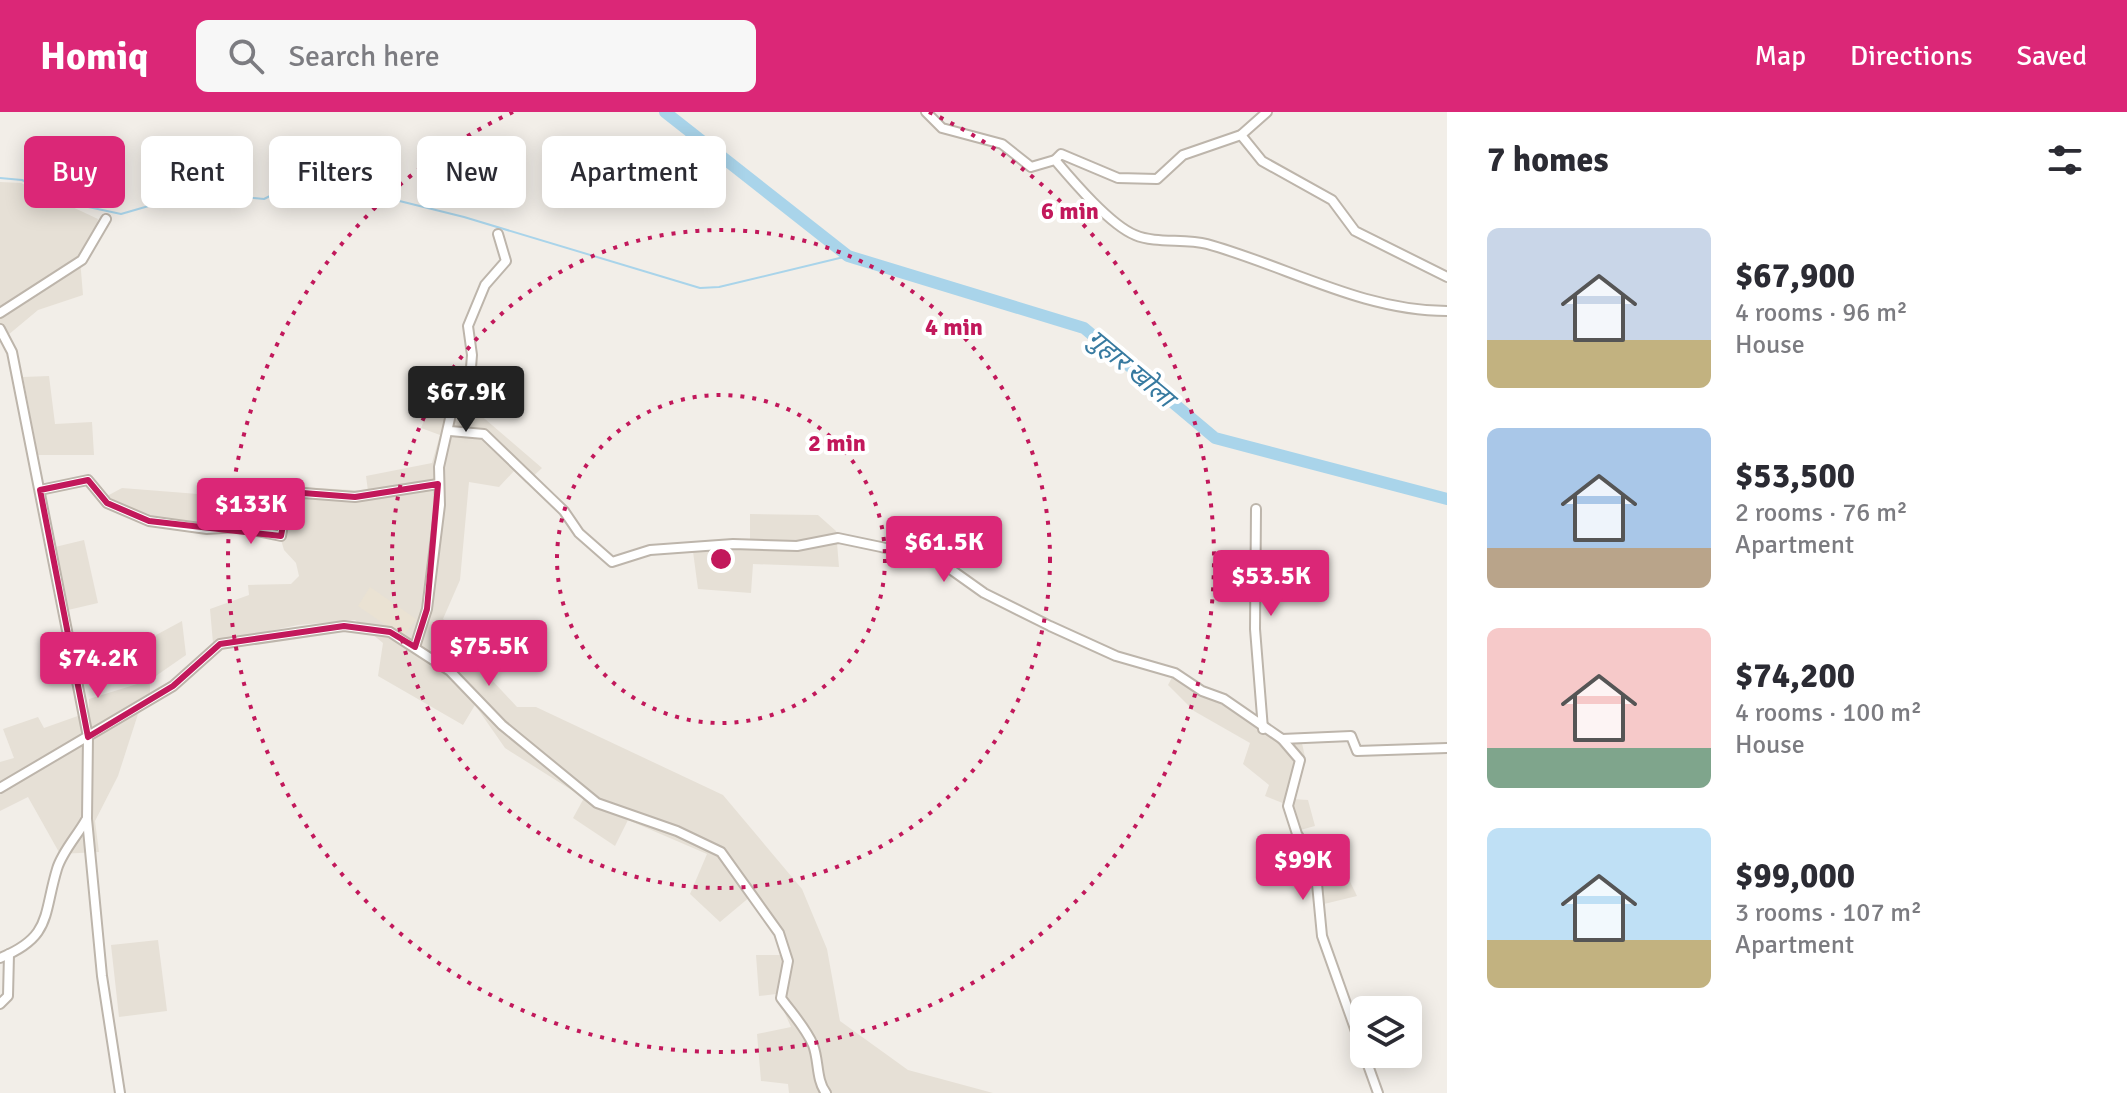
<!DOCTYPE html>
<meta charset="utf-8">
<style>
body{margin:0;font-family:Signika,"Noto Sans Devanagari",sans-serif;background:#f7f7f7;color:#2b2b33;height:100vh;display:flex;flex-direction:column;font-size:30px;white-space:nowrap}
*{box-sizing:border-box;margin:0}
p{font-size:26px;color:#7c7c81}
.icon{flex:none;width:44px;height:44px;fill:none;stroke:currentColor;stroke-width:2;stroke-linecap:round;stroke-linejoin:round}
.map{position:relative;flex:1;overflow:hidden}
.details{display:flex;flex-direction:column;background:#fff;width:680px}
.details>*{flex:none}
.banner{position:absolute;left:24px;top:24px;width:760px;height:72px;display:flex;gap:16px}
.controls{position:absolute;left:1350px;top:884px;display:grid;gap:16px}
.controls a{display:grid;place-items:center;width:72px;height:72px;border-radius:12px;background:#fff;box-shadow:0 4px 20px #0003;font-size:40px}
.price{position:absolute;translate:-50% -68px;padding:0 18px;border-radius:8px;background:#db2777;color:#fff;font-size:26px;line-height:52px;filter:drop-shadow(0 2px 4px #0008)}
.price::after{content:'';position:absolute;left:50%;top:48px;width:24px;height:18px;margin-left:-12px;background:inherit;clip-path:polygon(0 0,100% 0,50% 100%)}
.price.current{background:#222;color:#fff}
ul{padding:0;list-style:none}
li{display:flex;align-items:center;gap:24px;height:200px;padding:0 40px}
li span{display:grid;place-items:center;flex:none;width:224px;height:160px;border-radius:12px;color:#555}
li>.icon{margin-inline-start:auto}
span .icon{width:96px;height:96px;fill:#fffc;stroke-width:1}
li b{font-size:34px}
h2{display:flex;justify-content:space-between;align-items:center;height:96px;padding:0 40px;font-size:34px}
.chip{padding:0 28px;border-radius:12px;background:#fff;box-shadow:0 4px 20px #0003;font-size:28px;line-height:72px}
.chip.current{background:#db2777;color:#fff}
header{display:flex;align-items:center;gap:48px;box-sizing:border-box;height:112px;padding:0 40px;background:#db2777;color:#fff}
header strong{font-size:38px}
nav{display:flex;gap:44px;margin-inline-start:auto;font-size:28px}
.search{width:560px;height:72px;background:#f7f7f7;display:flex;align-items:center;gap:20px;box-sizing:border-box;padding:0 28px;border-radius:12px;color:#7c7c81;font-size:30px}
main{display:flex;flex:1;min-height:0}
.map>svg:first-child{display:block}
.residential{fill:#e6e0d6}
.education{fill:#eae2d3}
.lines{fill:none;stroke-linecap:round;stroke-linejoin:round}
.stream{stroke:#a9d4ea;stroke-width:2}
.river{stroke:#a9d4ea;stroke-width:12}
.minor-casing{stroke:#bdb5ab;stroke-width:12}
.minor{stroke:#fff;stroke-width:8}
.marked{fill:none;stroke:#c2185b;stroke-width:6;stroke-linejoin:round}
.ring{fill:none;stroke:#c2185b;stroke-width:4;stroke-dasharray:4 8}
.labels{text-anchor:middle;stroke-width:8;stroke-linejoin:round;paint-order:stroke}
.water-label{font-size:26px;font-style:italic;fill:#377aa0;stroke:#fff}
.centre{fill:#c2185b;stroke:#fff;stroke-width:4}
.ring-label{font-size:24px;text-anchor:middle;font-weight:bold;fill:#c2185b;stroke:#fff;stroke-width:8;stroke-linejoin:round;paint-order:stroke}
</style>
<header>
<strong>Homiq</strong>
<div class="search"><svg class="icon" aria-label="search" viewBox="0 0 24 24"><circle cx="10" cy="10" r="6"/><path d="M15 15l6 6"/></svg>Search here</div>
<nav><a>Map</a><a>Directions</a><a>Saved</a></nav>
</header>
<main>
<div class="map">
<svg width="1447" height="981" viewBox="0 0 1447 981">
<rect width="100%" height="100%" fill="#f2eee8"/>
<g class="residential">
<polygon points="0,70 21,71 98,107 94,124 80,147 83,183 38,198 8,223 0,214"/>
<polygon points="49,264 55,312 92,310 94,343 38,343 23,265"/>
<polygon points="432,289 478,301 542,356 526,371 514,359 499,375 469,370 460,468 443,507 503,545 489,565 517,595 536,595 723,683 802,777 827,837 840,909 908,958 993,981 789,981 788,972 761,969 757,922 791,915 776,882 759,884 756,843 781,843 777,822 751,784 720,810 690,782 707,742 628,708 615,734 573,706 584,686 505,636 475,593 463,613 378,564 383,531 355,508 298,513 213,531 210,497 249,483 248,473 291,472 299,464 296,451 284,438 279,421 235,411 206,414 150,407 107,384 122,376 236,385 284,369 302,375 368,379 366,364 432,351 440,323 421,316"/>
<polygon points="750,402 818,403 836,419 839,455 753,452 751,481 698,477 692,432 750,431"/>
<polygon points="84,428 98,491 68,498 55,435"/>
<polygon points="182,509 186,543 150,568 150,585 138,602 118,664 95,709 99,740 60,742 28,685 0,699 0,650 14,646 3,617 38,605 44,616 89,600 89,587 150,568 145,529"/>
<polygon points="96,523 105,565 84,569 75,528"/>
<polygon points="1177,556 1205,575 1225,583 1246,601 1282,623 1301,627 1306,649 1293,687 1308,688 1315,714 1293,720 1285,692 1265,684 1269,673 1243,652 1250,631 1194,599 1168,573"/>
<polygon points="1336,741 1357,784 1324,792 1317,748"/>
<polygon points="158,828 167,899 119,905 111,833"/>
</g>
<polygon class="education" points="370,475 416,507 403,525 358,494"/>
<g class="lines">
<polyline class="stream" points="0,66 22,68 79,93 121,102 197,80 264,87 302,68 335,73 464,105 700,176 719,175 848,144"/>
<polyline class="river" points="665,0 848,144 1084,216 1215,326 1447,387"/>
<defs>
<g id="minor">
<path d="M926,0L942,16L1002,32L1031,55L1055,48C1072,68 1110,113 1135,123C1156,132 1185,126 1207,132C1287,154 1362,199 1447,199"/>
<polyline points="1241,23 1262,49 1332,88 1355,119 1447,165"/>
<polyline points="1055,48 1061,42 1118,66 1157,67 1183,43 1241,23 1267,0"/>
<polyline points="0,201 82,148 106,107"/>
<polyline points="0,217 12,240 88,625 87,707 102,864 120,981"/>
<polyline points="450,319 484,322 564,399 579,421 612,450 650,438 733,432 797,434 838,426 881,435 939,449 984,481 1050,514 1116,544 1175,561 1202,579 1224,587 1282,627 1351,624 1357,639 1447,636"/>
<polyline points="40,378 88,368 107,391 149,409 207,417 238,415 281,424 286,397 303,381 355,385 438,372"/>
<polyline points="1256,397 1255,517 1263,617"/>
<polyline points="415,535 427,497 440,393 439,355 453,293 470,268 472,243 468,214 485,173 506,149 498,122"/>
<polyline points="1282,627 1300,648 1288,694 1297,722 1315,751 1322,824 1364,942"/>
<path d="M0,676L173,574L220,532L344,514L390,520L450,559L502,613L597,691L677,719L721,740L779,821L788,849L781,886C791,900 806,916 813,933C819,948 816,968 826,981"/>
<path d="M0,846C52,825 43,803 57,757C62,740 77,724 86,708"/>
<polyline points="0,892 8,884 9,842"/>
<polyline points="1364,942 1378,981"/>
</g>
</defs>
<use href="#minor" class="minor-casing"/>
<use href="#minor" class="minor"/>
</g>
<path class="marked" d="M88,368L107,391L149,409L281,424L286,397L303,381L355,385L438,372L427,497L415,535L390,520L344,514L220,532L173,574L88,625L40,378Z"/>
<g class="ring">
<circle cx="721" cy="447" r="164"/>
<circle cx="721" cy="447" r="329"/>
<path d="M929 0A493 493 0 1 1 513 0"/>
</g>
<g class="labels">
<g class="water-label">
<text transform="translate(1131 256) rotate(40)" y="9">गुहार खोला</text>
</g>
</g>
<circle cx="721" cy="447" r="12" class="centre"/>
<g class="ring-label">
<text x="1070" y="107">6 min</text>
<text x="954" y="223">4 min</text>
<text x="837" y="339">2 min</text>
</g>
</svg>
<div class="controls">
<a><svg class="icon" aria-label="layers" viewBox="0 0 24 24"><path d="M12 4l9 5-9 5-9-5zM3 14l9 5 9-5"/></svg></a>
</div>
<b class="price current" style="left:466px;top:322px">$67.9K</b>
<b class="price" style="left:251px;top:434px">$133K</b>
<b class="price" style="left:944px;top:472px">$61.5K</b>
<b class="price" style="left:1271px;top:506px">$53.5K</b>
<b class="price" style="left:489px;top:576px">$75.5K</b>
<b class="price" style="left:98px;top:588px">$74.2K</b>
<b class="price" style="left:1303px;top:790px">$99K</b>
<div class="banner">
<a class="chip current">Buy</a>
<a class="chip">Rent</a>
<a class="chip">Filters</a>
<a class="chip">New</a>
<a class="chip">Apartment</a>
</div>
</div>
<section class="details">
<h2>7 homes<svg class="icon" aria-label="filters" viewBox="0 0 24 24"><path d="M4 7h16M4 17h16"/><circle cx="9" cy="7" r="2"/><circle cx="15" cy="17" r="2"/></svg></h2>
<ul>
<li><span style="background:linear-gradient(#c9d6e8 70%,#c2b280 0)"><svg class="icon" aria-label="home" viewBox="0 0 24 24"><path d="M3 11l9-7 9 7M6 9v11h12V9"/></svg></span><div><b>$67,900</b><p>4 rooms · 96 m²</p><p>House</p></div></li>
<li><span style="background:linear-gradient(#a9c7e8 75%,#b9a48a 0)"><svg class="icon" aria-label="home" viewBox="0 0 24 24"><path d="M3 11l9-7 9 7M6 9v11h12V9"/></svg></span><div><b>$53,500</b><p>2 rooms · 76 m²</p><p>Apartment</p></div></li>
<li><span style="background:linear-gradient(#f6c9c9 75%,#7fa58c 0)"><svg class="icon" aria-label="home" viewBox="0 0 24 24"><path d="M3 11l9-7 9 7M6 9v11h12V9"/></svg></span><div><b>$74,200</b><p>4 rooms · 100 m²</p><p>House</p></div></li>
<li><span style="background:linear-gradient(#bfe0f5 70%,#c2b280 0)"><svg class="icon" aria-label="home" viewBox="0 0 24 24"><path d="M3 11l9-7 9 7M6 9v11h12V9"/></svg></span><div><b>$99,000</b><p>3 rooms · 107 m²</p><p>Apartment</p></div></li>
</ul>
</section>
</main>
